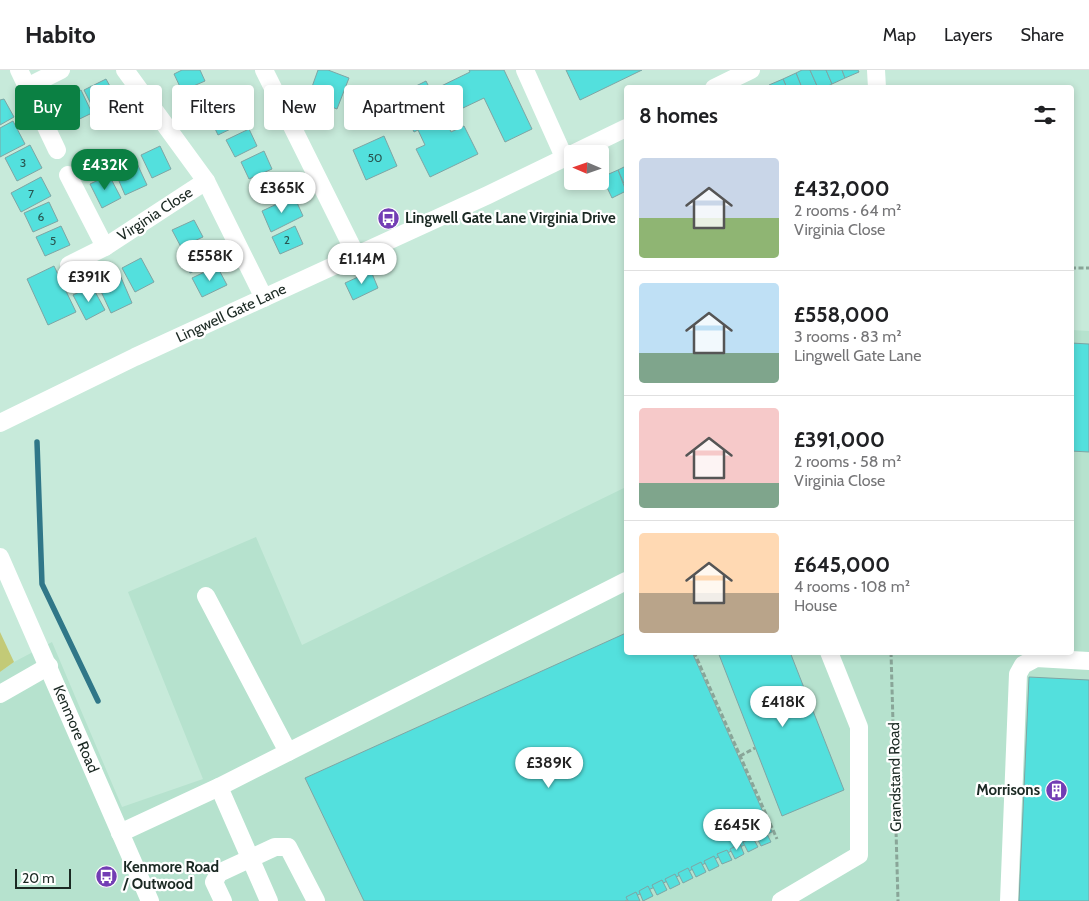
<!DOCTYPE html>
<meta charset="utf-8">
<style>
body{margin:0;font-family:Cabin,sans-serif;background:#f6f6f6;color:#202124;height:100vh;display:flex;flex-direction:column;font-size:19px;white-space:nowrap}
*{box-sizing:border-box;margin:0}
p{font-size:16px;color:#757577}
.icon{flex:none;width:28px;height:28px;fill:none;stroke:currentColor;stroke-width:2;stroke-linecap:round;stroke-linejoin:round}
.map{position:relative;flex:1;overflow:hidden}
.side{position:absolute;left:624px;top:15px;width:450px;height:570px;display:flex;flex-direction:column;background:#fff;border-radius:5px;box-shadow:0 2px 8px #0003}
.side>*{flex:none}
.guide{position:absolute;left:15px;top:15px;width:475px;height:45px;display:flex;gap:10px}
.needle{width:32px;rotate:272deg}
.tools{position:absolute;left:564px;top:75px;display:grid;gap:10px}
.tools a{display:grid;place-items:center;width:45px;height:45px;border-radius:5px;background:#fff;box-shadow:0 2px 8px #0003;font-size:25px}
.scale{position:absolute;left:15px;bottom:12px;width:56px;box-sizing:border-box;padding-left:5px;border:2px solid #1b2923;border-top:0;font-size:14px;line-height:18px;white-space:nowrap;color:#1b2923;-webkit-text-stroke:4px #fff;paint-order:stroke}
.price{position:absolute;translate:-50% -42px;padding:0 11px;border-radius:18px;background:#fff;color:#222;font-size:16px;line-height:32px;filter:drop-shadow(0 1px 2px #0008)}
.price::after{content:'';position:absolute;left:50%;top:30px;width:15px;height:11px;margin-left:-8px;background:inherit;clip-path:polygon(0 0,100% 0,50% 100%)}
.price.on{background:#0b8043;color:#fff}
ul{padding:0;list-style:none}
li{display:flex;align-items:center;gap:15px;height:125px;padding:0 15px}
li+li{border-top:1px solid #e0e0e0}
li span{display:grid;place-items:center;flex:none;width:140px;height:100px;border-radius:5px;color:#555}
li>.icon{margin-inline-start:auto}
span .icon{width:60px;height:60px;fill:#fffc;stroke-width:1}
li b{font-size:21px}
h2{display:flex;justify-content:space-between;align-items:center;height:60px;padding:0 15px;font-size:21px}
.chip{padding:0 18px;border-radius:5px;background:#fff;box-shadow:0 2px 8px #0003;font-size:18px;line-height:45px}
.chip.on{background:#0b8043;color:#fff}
header{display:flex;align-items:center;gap:30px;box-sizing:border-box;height:70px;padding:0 25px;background:#fff;border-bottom:1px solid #e0e0e0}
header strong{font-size:24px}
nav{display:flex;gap:28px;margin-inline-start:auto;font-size:18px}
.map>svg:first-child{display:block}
.built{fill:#b6e2ce}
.green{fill:#c3ca77}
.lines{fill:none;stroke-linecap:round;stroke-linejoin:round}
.stream{stroke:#307788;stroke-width:5.5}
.building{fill:#53e0dd;stroke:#7ea5a4}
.path{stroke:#89a598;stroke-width:3;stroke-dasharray:5 2.5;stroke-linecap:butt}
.minor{stroke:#fff;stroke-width:18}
.labels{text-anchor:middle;stroke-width:4.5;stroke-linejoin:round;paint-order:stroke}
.number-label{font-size:12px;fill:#295752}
.street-label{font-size:15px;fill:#1b2923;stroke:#fff}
.poi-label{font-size:15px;font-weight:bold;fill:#1b2923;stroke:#fff;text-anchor:start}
</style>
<header>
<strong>Habito</strong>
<nav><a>Map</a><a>Layers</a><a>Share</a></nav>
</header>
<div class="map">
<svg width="1089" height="831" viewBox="0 0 1089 831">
<rect width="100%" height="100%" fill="#c7eada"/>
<polygon class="built" points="1071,260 1089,261 1089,831 0,831 0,602 14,592 52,572 122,737 203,709 128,522 256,467 302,575 626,417 626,582 1071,582"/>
<polygon class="green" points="0,562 14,592 0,602"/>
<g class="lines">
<polyline class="stream" points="37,372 42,514 98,631"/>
</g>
<g class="building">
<polygon points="182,0 200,0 205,11 182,21 174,4"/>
<polygon points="318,0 328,0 349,8 337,39 308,28"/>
<polygon points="469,0 504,0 532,59 505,72 484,28 444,47 451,62 464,56 478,84 430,107 416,79 425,75 418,60 414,62 402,36 405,35 400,24 426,11 431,21 470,2"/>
<polygon points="566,0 642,0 580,30"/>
<polygon points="802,0 810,0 818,18 802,18 796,3"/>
<polygon points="810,0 826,0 832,14 824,18 818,18"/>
<polygon points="826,0 842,0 845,8 832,14"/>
<polygon points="842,0 858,0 859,2 845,8"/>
<polygon points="796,3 802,18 787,18 783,9"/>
<polygon points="106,9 117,29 94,40 84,20"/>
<polygon points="783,9 787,18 771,18 769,15"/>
<polygon points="214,16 222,34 199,45 191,27"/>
<polygon points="81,20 92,43 63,57 52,35"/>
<polygon points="4,29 14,47 0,55 0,30"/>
<polygon points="233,37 241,54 218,65 210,48"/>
<polygon points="13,51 25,74 0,87 0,58"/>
<polygon points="249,59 257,76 235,87 226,70"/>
<polygon points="384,66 397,96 366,110 353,80"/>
<polygon points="30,75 42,98 17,111 5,88"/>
<polygon points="160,76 171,99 152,108 141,85"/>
<polygon points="264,81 272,99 249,109 241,92"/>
<polygon points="134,87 147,115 125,125 113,97"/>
<polygon points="626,96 626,118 618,100"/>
<polygon points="618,100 626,121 612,128 602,107"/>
<polygon points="109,105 121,128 102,138 90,114"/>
<polygon points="277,105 285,123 262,133 254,116"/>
<polygon points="41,107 51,126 21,142 11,123"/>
<polygon points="294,126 303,146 271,162 262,141"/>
<polygon points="49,132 58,151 33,162 24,143"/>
<polygon points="194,150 203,167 181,177 172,160"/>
<polygon points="61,156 70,175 45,186 36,167"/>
<polygon points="295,156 303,174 280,184 272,167"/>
<polygon points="205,172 215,191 190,203 180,184"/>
<polygon points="141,188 154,212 135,222 122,198"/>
<polygon points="54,196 76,242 48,255 27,209"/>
<polygon points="217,196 227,215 202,227 192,208"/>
<polygon points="371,201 378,218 353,230 345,213"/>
<polygon points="120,205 132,233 111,243 98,215"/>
<polygon points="92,216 105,240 86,250 73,225"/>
<polygon points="1071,273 1089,274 1089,382 1071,381"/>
<polygon points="626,563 626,582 692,582 772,762 625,831 364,831 305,708"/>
<polygon points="718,582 790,582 844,720 782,746"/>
<polygon points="1029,607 1089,610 1089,831 1019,831"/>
<polygon points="766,762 771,772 761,776 756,766"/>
<polygon points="753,768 758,777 748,782 743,772"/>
<polygon points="740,774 744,784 735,789 730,779"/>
<polygon points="727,780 732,790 722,794 717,784"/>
<polygon points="714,786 719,796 709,801 704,791"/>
<polygon points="701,792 706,802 696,807 691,797"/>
<polygon points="688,798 693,808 683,813 678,803"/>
<polygon points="675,804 680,814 670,819 665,809"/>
<polygon points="662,810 667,820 657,825 652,815"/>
<polygon points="648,816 653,826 643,831 639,821"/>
<polygon points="636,822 640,831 628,831 626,827"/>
</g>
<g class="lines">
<g class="path">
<polyline points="1071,198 1089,198"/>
<polyline points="694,582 777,769"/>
<polyline points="891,582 898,831"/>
<polyline points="740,686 755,678"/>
</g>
<g class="minor">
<polyline points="19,0 57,80"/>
<polyline points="125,0 206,111 264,228"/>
<polyline points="264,0 356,185"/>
<polyline points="525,0 564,87"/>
<polyline points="876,0 877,18"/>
<polyline points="27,17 61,0"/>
<polyline points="714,18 751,0"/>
<polyline points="68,105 105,177"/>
<polyline points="69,195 105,177 206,111"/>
<polyline points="0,353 135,287 488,125 626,58"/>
<polyline points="0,487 150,831"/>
<polyline points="206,526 288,682"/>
<polyline points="0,624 49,596"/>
<polyline points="219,717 269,831"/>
<polyline points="120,763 219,717 626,511"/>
<polyline points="223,831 214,812 219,803 275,777 288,777 316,831"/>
<polyline points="781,831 859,785 859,657 829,582"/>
<polyline points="1009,831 1018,604 1023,595 1036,588 1089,591"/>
</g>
</g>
<defs>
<symbol id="bus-disc" viewBox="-11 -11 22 22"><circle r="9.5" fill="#723db4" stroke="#fff"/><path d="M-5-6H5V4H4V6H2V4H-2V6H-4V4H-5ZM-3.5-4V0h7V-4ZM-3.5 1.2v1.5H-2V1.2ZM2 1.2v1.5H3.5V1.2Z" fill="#fff"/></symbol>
<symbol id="building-disc" viewBox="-11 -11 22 22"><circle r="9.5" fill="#723db4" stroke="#fff"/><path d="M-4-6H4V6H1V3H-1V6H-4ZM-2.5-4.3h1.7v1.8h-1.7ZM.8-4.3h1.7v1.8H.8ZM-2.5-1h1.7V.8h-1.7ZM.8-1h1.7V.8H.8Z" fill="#fff"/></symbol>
</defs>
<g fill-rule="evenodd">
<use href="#bus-disc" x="376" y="136" width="25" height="25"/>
<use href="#building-disc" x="1044" y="708" width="25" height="25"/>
<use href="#bus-disc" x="94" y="794" width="25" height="25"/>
</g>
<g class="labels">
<g class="number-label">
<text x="375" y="92">50</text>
<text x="23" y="97">3</text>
<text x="31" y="128">7</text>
<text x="41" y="151">6</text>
<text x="287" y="174">2</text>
<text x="53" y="175">5</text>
</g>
<g class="street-label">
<text transform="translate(155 144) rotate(-33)" y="5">Virginia Close</text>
<text transform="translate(231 243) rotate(-25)" y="5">Lingwell Gate Lane</text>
<text transform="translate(76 659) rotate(67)" y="5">Kenmore Road</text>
<text transform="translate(895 707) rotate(-91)" y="5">Grandstand Road</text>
</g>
<g class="poi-label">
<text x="405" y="153">Lingwell Gate Lane Virginia Drive</text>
<text x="1040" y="725" text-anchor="end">Morrisons</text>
<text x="123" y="802">Kenmore Road<tspan x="123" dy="17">/ Outwood</tspan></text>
</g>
</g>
</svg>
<div class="tools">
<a><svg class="needle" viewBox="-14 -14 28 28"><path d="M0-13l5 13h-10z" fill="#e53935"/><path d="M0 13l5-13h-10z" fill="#757577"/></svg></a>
</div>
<div class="scale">20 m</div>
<b class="price on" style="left:105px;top:121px">£432K</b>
<b class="price" style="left:282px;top:144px">£365K</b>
<b class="price" style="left:210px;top:212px">£558K</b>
<b class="price" style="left:362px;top:215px">£1.14M</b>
<b class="price" style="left:89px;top:233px">£391K</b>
<b class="price" style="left:783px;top:658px">£418K</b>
<b class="price" style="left:549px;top:719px">£389K</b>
<b class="price" style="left:737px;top:781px">£645K</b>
<div class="guide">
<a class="chip on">Buy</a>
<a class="chip">Rent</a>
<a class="chip">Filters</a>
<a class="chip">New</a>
<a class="chip">Apartment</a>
</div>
<section class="side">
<h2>8 homes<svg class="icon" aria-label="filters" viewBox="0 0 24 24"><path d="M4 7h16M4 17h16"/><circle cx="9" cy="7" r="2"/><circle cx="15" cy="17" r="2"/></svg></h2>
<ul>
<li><span style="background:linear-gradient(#c9d6e8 60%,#8fb573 0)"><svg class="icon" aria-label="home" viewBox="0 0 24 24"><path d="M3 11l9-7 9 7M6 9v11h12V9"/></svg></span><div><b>£432,000</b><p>2 rooms · 64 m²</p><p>Virginia Close</p></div></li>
<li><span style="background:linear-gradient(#bfe0f5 70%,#7fa58c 0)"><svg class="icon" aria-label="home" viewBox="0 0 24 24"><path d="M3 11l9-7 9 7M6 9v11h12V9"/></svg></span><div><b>£558,000</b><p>3 rooms · 83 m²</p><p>Lingwell Gate Lane</p></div></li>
<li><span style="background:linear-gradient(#f6c9c9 75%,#7fa58c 0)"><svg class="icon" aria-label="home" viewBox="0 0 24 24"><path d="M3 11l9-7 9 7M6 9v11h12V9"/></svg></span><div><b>£391,000</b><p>2 rooms · 58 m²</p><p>Virginia Close</p></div></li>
<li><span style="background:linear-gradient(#ffd9b3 60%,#b9a48a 0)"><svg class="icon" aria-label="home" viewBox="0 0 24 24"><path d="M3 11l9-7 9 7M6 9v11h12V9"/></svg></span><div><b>£645,000</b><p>4 rooms · 108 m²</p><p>House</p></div></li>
</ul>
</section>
</div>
